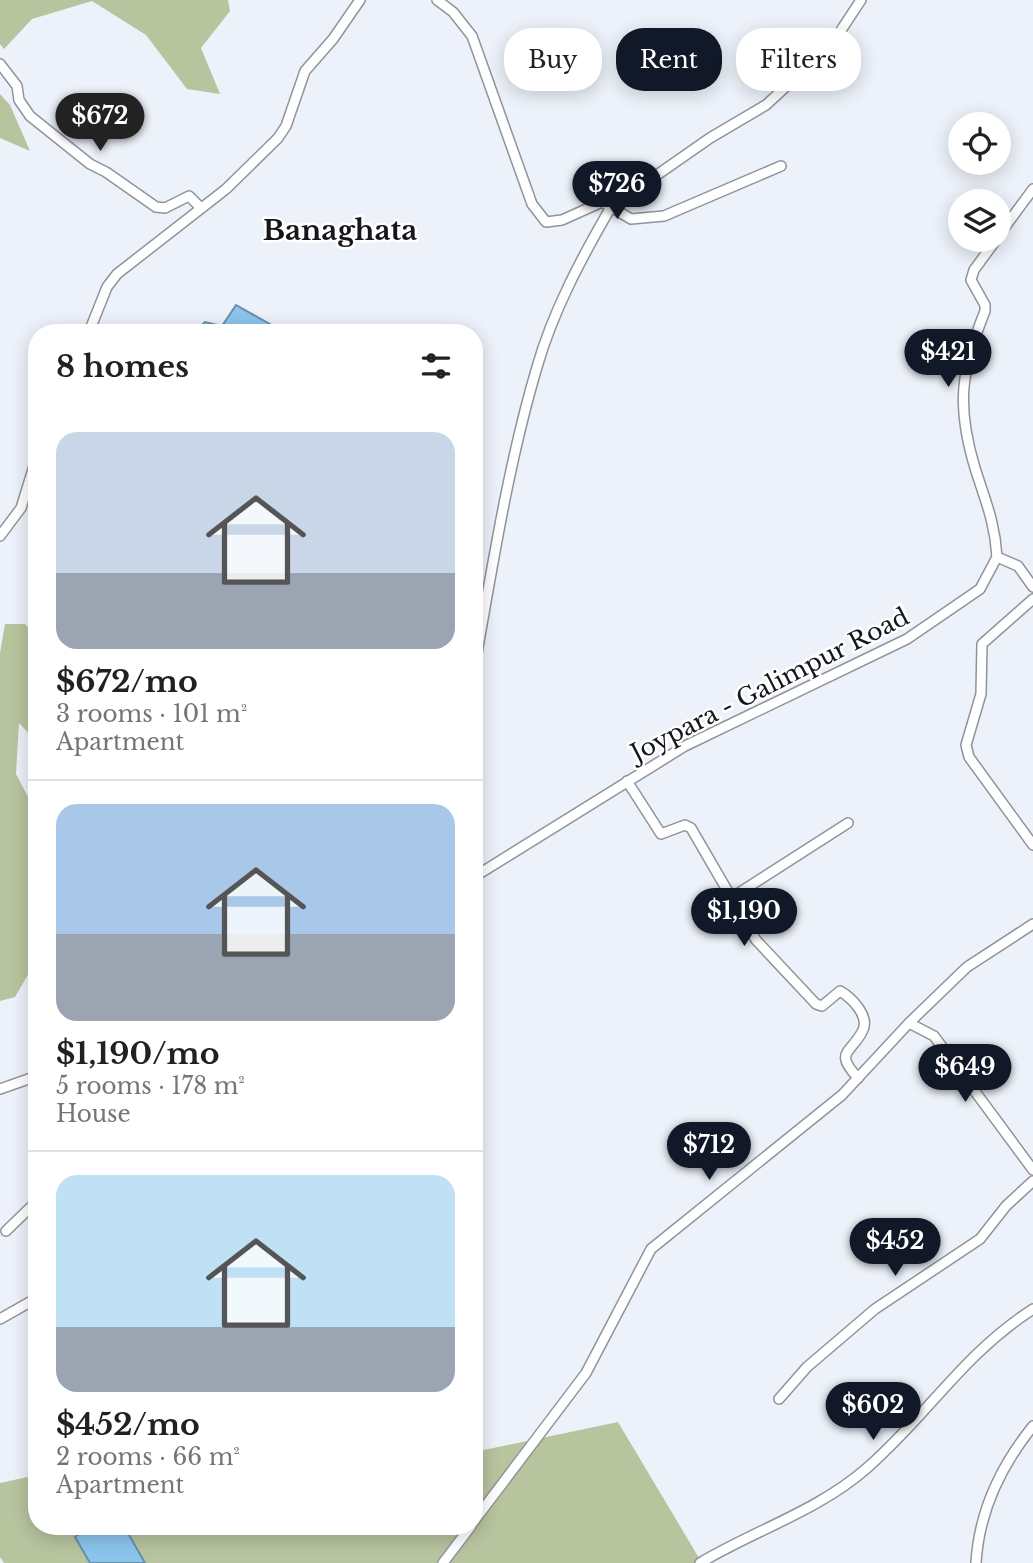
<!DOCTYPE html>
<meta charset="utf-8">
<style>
body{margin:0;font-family:"Libre Baskerville",serif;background:#f6f6f6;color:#202124;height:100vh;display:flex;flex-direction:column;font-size:26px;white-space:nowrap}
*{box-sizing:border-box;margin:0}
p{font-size:23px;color:#757577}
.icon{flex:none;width:38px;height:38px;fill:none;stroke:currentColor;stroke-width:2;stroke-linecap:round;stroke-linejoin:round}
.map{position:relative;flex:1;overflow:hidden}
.sheet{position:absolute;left:28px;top:324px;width:455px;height:1211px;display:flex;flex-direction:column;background:#fff;border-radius:28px;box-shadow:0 4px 18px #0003}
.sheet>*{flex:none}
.guide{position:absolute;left:504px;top:28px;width:424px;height:63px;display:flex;gap:14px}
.buttons{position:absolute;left:948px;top:112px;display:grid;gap:14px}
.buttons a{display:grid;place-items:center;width:63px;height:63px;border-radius:50%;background:#fff;box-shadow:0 4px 18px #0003;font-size:35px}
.price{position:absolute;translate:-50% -60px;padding:0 16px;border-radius:24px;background:#111827;color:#fff;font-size:23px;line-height:46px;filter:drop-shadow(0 2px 4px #0008)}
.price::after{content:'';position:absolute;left:50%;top:42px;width:21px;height:16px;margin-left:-10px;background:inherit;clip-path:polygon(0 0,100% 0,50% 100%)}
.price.selected{background:#222;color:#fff}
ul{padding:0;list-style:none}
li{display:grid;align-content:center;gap:14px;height:371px;padding:0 28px}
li+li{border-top:2px solid #e0e0e0}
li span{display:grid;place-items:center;height:217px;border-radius:21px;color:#555}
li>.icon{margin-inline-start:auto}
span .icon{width:126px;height:126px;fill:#fffc;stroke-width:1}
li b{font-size:30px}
h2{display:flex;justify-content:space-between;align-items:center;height:84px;padding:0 28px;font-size:30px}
.tag{padding:0 24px;border-radius:28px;background:#fff;box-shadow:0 4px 18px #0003;font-size:24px;line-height:63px}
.tag.selected{background:#111827;color:#fff}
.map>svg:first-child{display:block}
.green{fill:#b7c49e}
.water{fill:#8bc5ec;stroke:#6790ad;stroke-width:2}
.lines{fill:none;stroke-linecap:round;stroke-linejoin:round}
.minor-casing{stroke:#8f939b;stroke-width:12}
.minor{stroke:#fff;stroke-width:9}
.labels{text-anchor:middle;stroke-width:5;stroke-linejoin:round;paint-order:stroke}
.street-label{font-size:24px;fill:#141619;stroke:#fff}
.quarter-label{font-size:28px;font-weight:bold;fill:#141619;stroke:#fff}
</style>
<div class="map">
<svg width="1033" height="1563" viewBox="0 0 1033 1563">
<rect width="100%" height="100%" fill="#edf2fa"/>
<g class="green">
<polygon points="0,0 228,0 230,11 201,48 220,94 187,89 146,35 92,1 32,19 4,49 0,44"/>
<polygon points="0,94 10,105 30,151 0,138"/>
<polygon points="5,624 25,624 37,639 37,742 19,723 16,774 37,814 37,959 15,997 0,1001 0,653"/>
<polygon points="618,1422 702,1563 4,1563 0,1557 0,1483 37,1475 37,1526 474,1526 474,1452"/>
</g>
<g class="water">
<polygon points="236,305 284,332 195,332 205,322 222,326"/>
<polygon points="91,1526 124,1526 145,1563 90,1563 75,1537"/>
</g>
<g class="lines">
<defs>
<g id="minor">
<polyline points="437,0 453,12 472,36 532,204 546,222 562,220 602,202 611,207 710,138 766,105 832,44 861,0"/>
<polyline points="0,64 17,86 19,100 30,116 90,164 106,172 156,207 165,208 189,196 201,208"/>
<polyline points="999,235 1033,189"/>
<path d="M996,240L974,270L971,280L985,305V311C961,371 956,405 975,468C985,500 995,522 997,557"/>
<polyline points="89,332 107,287 117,274 226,189 278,138 286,126 305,71 333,39 360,0"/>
<polyline points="0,536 21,508 37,456"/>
<polyline points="997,557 1018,566 1033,587"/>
<polyline points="1033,599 982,644 981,694 966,745 969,757 1033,845"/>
<path d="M474,670C492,569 508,465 537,367C553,311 582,257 611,207L631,219L664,216L781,166"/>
<path d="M627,781L661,834L685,825L691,828L756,940L816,1004L822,1006L840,991C852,998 871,1017 862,1032C850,1054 834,1052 858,1078"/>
<polyline points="474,877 685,746 907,639 980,589 997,557"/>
<polyline points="731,898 848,823"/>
<polyline points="909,1023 934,1036 1033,1170"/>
<polyline points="0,1089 37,1076"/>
<polyline points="6,1231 37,1201"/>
<polyline points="0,1319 37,1298"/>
<polyline points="779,1399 807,1367 875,1309 980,1239 1006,1206 1033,1181"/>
<polyline points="474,1521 586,1373 651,1249 842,1095 909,1023 967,967 1033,924"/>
<polyline points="443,1563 471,1526"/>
<path d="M700,1563C755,1530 818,1511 867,1468C928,1415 962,1355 1033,1309"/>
<path d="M976,1563C979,1511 1000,1467 1033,1426"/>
</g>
</defs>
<use href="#minor" class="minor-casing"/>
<use href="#minor" class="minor"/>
</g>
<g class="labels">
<g class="street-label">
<text transform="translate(770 685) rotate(-27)" y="8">Joypara - Galimpur Road</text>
</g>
<g class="quarter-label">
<text x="340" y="240">Banaghata</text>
</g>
</g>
</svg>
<div class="buttons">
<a><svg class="icon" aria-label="locate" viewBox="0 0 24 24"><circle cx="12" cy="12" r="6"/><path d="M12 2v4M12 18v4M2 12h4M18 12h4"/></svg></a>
<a><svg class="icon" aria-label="layers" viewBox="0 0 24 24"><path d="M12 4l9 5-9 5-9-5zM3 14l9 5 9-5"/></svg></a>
</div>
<b class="price selected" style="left:100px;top:153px">$672</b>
<b class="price" style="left:617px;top:221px">$726</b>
<b class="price" style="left:948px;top:389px">$421</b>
<b class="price" style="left:744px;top:948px">$1,190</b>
<b class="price" style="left:965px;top:1104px">$649</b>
<b class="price" style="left:709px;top:1182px">$712</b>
<b class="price" style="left:895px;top:1278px">$452</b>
<b class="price" style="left:873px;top:1442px">$602</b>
<div class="guide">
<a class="tag">Buy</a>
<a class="tag selected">Rent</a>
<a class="tag">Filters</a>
</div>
<section class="sheet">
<h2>8 homes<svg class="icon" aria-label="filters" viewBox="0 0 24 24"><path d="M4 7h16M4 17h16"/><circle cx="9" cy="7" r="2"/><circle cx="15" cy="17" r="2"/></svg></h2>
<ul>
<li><span style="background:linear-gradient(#c9d6e8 65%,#9aa5b1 0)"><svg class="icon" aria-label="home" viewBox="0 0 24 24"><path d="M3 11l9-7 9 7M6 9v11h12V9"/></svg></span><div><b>$672/mo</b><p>3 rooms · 101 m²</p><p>Apartment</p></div></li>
<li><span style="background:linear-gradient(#a9c7e8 60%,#9aa5b1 0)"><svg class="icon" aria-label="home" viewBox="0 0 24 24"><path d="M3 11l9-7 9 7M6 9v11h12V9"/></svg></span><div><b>$1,190/mo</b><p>5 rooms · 178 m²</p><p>House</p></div></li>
<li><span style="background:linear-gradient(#bfe0f5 70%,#9aa5b1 0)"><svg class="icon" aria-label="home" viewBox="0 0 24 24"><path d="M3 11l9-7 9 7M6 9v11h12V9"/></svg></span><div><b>$452/mo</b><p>2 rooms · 66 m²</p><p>Apartment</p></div></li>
</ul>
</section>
</div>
